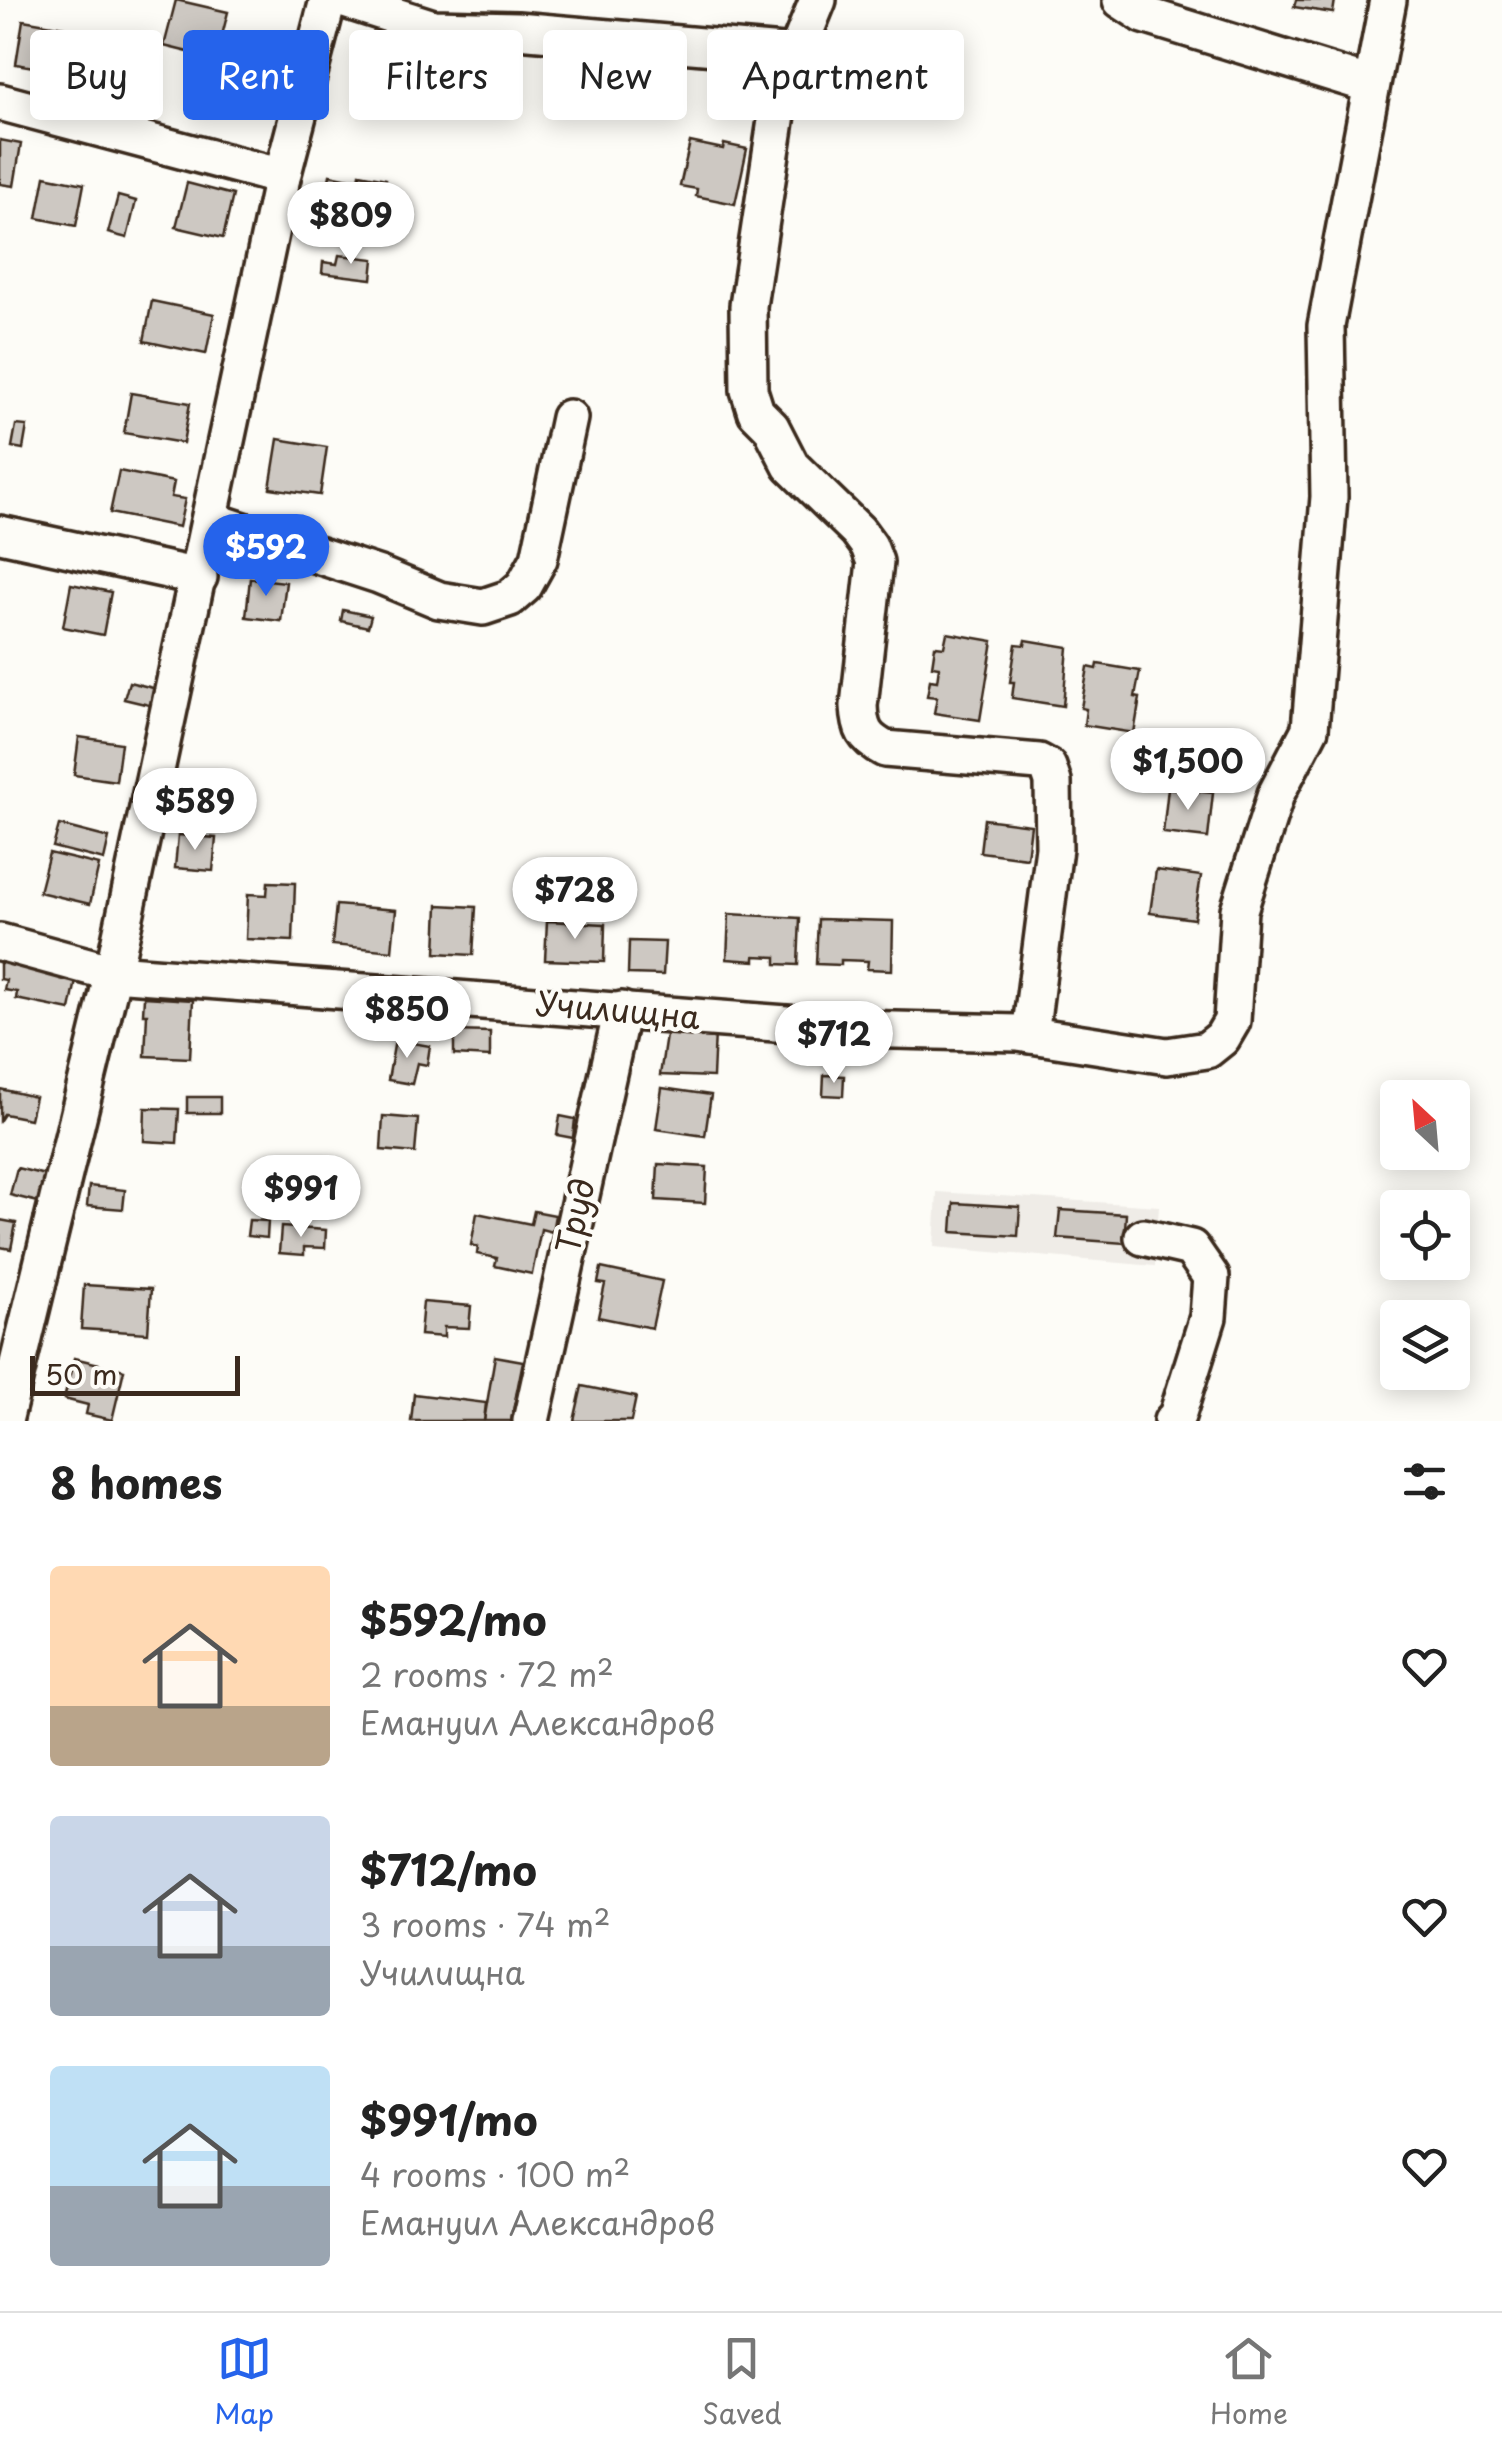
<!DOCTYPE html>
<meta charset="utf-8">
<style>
body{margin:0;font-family:"Playpen Sans",sans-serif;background:#f6f6f6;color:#222;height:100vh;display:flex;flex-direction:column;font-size:38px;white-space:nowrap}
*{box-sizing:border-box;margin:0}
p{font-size:32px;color:#767676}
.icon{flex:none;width:55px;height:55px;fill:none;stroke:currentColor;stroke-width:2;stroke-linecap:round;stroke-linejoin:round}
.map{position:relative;height:1421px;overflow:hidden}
.panel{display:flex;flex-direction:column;background:#fff;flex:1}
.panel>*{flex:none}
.banner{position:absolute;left:30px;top:30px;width:1000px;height:90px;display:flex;gap:20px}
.needle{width:65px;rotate:334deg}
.controls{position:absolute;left:1380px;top:1080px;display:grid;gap:20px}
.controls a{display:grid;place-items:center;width:90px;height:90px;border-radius:10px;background:#fff;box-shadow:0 5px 25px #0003;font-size:50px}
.scale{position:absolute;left:30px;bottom:25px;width:210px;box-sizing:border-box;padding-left:10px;border:5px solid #3b2a1e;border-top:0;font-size:28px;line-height:35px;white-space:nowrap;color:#3b2a1e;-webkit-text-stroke:8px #fdfcf7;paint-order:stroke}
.price{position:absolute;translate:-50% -85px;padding:0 22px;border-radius:35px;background:#fff;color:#222;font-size:32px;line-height:65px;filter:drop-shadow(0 2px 5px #0008)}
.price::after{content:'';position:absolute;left:50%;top:60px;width:30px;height:22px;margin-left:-15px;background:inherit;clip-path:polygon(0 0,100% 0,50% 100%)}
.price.selected{background:#2563eb;color:#fff}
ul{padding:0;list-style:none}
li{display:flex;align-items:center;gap:30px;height:250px;padding:0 50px}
li span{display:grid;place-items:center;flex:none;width:280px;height:200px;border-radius:10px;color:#555}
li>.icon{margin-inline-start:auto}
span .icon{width:120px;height:120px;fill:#fffc;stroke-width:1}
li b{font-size:42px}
h2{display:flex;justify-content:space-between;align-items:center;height:120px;padding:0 50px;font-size:42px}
.chip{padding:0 35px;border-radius:10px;background:#fff;box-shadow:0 5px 25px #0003;font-size:35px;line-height:90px}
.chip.selected{background:#2563eb;color:#fff}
.tab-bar{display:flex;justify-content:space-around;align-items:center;height:140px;border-top:2px solid #e0e0e0;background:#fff;font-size:28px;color:#767676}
.tab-bar a{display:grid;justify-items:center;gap:5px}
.tab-bar .selected{color:#2563eb}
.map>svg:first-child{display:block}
.built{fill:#efece7}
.building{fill:#cdc8c2;stroke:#3b2a1e;stroke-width:2.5}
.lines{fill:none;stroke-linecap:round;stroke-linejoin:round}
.minor-casing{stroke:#3b2a1e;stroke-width:42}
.minor{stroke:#fdfcf7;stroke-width:35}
.labels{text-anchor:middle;stroke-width:9;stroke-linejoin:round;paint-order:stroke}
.street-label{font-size:32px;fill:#3b2a1e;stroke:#fdfcf7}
</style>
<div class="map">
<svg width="1502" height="1421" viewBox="0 0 1502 1421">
<rect width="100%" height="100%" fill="#fdfcf7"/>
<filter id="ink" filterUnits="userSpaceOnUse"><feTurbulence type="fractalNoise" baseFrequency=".01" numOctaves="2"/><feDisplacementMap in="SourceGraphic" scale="20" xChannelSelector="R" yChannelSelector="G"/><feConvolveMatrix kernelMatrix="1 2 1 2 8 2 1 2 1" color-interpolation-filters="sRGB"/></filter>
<g filter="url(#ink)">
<polygon class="built" points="937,1192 1159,1206 1155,1266 934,1247"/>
<g class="building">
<polygon points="176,0 228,12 216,59 164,46"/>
<polygon points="1296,0 1335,0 1333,13 1294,7"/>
<polygon points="23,20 64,27 57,71 16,64"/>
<polygon points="362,66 407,71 402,112 357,106"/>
<polygon points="105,72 135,78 127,113 97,107"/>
<polygon points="0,140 21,144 14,186 0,184"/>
<polygon points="690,142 723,149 724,144 747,149 735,204 696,196 697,189 680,186"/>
<polygon points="360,174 386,179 376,232 349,226 350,217 323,212 330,175 359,181"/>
<polygon points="45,176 84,184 76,226 37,218"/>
<polygon points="187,183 233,195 223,238 176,227"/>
<polygon points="118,196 136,201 127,238 108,233"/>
<polygon points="339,255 374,259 372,279 322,273 323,262 337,264"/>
<polygon points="152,301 214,314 206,354 144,341"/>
<polygon points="131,393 190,403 183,443 124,433"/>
<polygon points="16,425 27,426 23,449 12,447"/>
<polygon points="278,439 327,447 320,495 270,488"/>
<polygon points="119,471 174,482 171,497 185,499 179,527 110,513"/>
<polygon points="250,578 286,582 281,621 246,617"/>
<polygon points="71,584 111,592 103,635 63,627"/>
<polygon points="343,610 371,616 368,627 341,621"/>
<polygon points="947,633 993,641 980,720 934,713 937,697 927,696 930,680 937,681 939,667 932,666 935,646 944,647"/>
<polygon points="1026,640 1068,647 1063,706 1012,698 1014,682 1010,682 1016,644 1025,645"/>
<polygon points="1098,664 1140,671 1135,697 1140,698 1134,733 1084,725 1086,709 1081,708 1088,667 1097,669"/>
<polygon points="129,682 157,689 153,706 124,699"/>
<polygon points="79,737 121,743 116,781 74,775"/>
<polygon points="1168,788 1213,793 1208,838 1163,833"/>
<polygon points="984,819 1031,825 1027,858 980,852"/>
<polygon points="59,825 109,838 104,860 53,847"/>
<polygon points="178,835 216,838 213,871 175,868"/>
<polygon points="49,853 99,865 90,904 39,892"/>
<polygon points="1156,870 1201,876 1194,919 1150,913"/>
<polygon points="268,882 295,883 293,941 246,939 248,894 267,895"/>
<polygon points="336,905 396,910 392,951 332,945"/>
<polygon points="438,905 476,907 473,955 436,953"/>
<polygon points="729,914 800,918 798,965 776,964 776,957 755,956 755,961 727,959"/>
<polygon points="818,919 893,921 892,970 867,969 868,961 841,960 841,965 816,964"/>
<polygon points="547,921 605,924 604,962 545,960"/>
<polygon points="629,941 665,942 663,975 628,974"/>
<polygon points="0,959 77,976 70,1010 16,999 17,992 4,990 6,980 0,979"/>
<polygon points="144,997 193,1000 190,1058 145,1056 147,1014 143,1014"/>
<polygon points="667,1029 715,1032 713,1077 660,1075"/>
<polygon points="454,1031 490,1032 490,1057 454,1055"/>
<polygon points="395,1040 430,1046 427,1065 417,1063 412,1084 388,1080"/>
<polygon points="824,1075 844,1076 843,1096 823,1095"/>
<polygon points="662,1088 711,1095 705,1136 656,1129"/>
<polygon points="0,1089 35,1097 30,1119 4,1114 0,1120"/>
<rect x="187" y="1097" width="33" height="16"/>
<polygon points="145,1108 179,1109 177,1143 144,1141"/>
<polygon points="383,1116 418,1119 415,1153 381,1150"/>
<polygon points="560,1116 575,1119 573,1138 557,1135"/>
<polygon points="658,1164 707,1167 705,1203 656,1200"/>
<polygon points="17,1168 49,1176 42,1203 10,1195"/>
<polygon points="89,1186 125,1190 123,1209 87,1206"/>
<polygon points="954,1203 1020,1207 1018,1236 952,1232"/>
<polygon points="1060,1210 1126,1214 1124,1243 1057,1238"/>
<polygon points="534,1211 555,1215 552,1232 541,1229 532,1274 495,1266 497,1258 477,1254 478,1247 471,1245 477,1213 531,1224"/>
<polygon points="0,1220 16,1223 11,1249 0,1247"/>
<polygon points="249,1220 268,1221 267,1238 247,1236"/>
<polygon points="281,1227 326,1230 325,1248 304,1247 304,1255 279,1253"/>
<polygon points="601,1268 662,1281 652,1328 598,1317 605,1284 598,1283"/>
<polygon points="84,1285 151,1289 148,1333 81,1329"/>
<polygon points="423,1302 471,1306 469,1328 444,1327 444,1337 420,1335"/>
<polygon points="495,1356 523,1361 511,1421 484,1421"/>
<polygon points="74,1358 124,1370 112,1420 86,1414 88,1405 64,1399"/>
<polygon points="582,1386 636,1397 631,1421 574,1421"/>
<polygon points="414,1394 486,1403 484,1421 411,1421"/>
</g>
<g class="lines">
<defs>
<g id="minor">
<polyline points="345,0 433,28 517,30 795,54"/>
<path d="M818,0L780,94L748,306L749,390L756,412L771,427L791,466L858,531L869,546L875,562L859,706C860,729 864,738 885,749L1039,762L1048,767L1053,782L1054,848L1030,1035"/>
<polyline points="1121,0 1144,15 1371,85"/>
<polyline points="0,102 282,177"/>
<polyline points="210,520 379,575 439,600 483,607 510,598 524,586 539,559 569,418"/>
<polyline points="0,534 199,577"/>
<polyline points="0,942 113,973 854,1029 1018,1033 1167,1056 1207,1050 1222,1038 1232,1021 1239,910 1276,794 1310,729 1329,497 1326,326 1388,0"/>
<polyline points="1143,1237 1191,1248 1211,1277 1208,1317 1177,1416 1172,1421"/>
<polyline points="4,1421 113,973 282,177 328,0"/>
<polyline points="531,1421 622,1010"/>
</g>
</defs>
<use href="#minor" class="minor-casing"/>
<use href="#minor" class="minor"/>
</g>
</g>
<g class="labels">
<g class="street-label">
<text transform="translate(618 1011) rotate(5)" y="11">Училищна</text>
<text transform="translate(576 1216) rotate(-77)" y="11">Труд</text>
</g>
</g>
</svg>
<div class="controls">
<a><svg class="needle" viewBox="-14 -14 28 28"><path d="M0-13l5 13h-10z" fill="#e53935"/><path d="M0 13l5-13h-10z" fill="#767676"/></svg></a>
<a><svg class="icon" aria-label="locate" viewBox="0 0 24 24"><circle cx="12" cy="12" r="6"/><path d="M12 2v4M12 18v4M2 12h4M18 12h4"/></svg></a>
<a><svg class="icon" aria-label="layers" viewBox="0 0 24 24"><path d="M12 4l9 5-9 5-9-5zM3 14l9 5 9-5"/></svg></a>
</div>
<div class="scale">50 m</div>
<b class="price" style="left:351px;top:267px">$809</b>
<b class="price selected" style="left:266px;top:599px">$592</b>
<b class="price" style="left:1188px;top:813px">$1,500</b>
<b class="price" style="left:195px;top:853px">$589</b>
<b class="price" style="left:575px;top:942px">$728</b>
<b class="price" style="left:407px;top:1061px">$850</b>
<b class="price" style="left:834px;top:1086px">$712</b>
<b class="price" style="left:301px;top:1240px">$991</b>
<div class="banner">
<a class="chip">Buy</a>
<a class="chip selected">Rent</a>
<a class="chip">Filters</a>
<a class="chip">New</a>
<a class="chip">Apartment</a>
</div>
</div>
<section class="panel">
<h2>8 homes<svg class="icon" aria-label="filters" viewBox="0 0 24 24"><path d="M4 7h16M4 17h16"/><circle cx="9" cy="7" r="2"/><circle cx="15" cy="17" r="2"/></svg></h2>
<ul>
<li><span style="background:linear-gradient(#ffd9b3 70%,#b9a48a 0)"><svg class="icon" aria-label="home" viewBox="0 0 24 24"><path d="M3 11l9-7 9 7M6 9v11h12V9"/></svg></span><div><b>$592/mo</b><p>2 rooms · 72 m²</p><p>Емануил Александров</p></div><svg class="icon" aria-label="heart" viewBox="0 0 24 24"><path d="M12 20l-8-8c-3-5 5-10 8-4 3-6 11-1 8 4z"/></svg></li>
<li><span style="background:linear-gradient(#c9d6e8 65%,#9aa5b1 0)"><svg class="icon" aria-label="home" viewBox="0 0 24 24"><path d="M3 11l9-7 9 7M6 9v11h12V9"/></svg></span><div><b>$712/mo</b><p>3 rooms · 74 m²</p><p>Училищна</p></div><svg class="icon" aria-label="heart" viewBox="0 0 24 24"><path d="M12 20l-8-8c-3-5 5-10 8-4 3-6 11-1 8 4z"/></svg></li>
<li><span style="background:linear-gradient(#bfe0f5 60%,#9aa5b1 0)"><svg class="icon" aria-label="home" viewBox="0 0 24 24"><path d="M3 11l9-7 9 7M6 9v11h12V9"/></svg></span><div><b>$991/mo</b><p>4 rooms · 100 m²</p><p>Емануил Александров</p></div><svg class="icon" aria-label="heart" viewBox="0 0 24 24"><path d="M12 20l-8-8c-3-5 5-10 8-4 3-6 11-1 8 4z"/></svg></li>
</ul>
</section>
<nav class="tab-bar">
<a class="selected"><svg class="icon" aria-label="map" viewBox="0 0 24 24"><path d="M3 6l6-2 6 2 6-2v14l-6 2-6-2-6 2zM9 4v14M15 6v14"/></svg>Map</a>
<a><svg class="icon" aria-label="saved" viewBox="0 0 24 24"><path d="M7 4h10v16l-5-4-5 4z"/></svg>Saved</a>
<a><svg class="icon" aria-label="home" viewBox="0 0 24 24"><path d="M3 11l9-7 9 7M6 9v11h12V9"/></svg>Home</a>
</nav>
